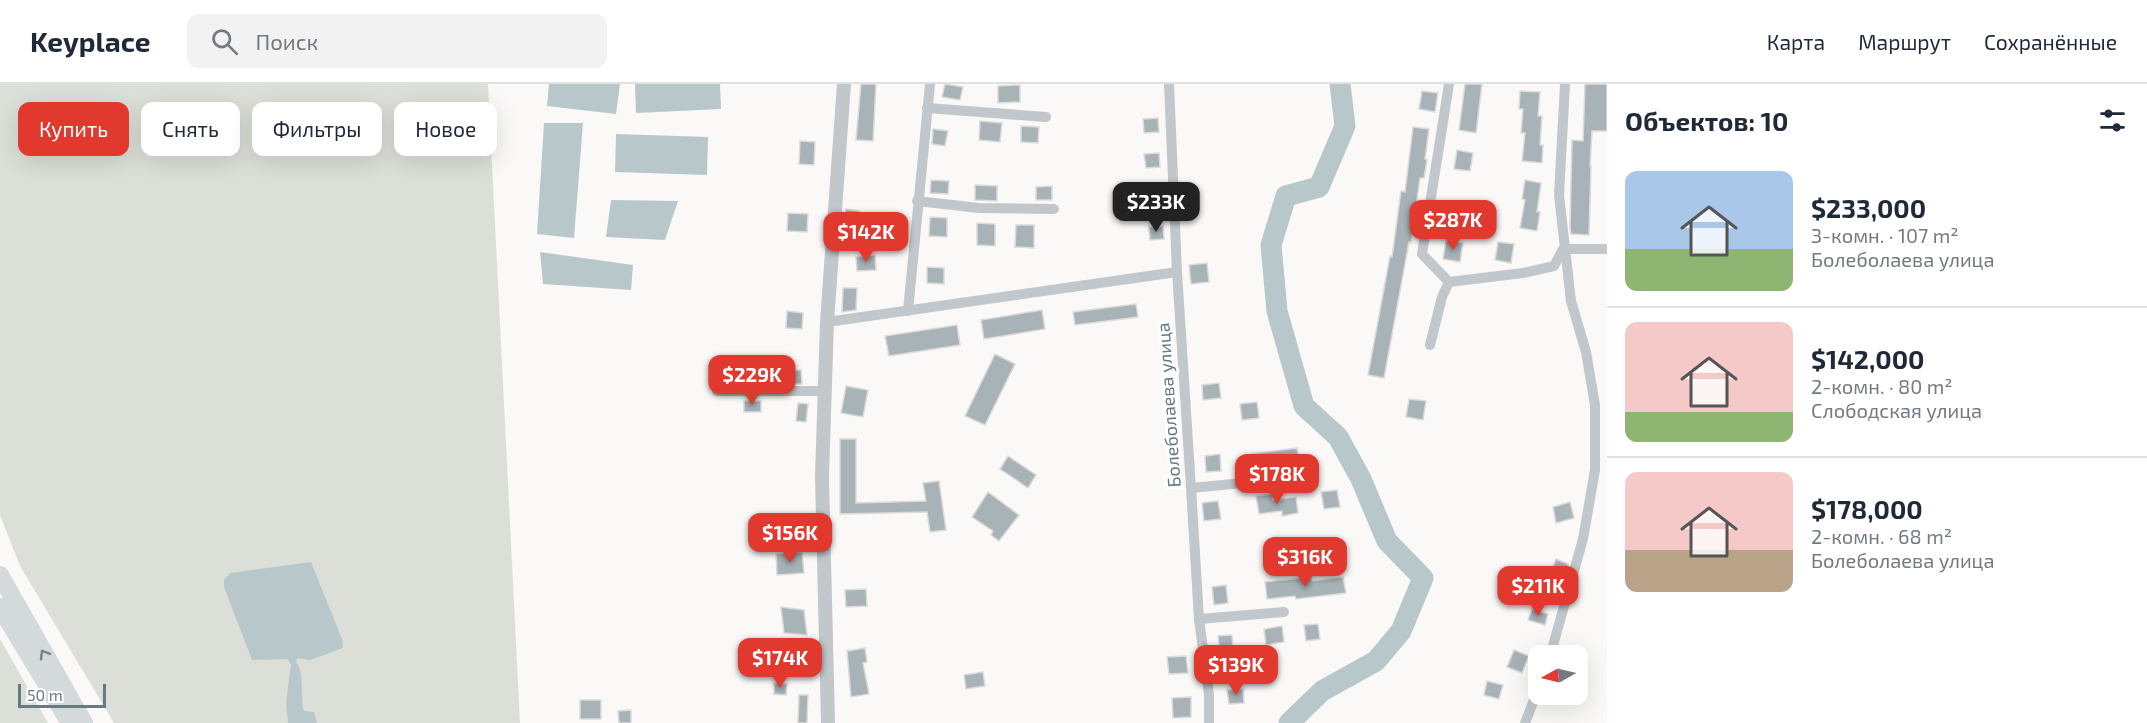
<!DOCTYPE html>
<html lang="ru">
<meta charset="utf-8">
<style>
body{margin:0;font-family:"Exo 2",sans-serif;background:#f2f2f3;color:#1f2937;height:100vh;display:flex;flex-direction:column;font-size:22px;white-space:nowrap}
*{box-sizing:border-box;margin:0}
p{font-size:20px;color:#747a83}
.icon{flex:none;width:33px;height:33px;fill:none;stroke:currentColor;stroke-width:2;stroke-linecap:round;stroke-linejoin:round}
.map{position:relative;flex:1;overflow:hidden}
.panel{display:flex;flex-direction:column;background:#fff;width:540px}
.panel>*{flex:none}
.hud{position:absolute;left:18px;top:18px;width:570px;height:54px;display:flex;gap:12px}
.needle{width:39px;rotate:262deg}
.tools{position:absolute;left:1528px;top:561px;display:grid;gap:12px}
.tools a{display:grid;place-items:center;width:60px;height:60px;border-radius:12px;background:#fff;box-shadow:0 6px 24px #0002;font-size:30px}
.scale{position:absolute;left:18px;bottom:15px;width:88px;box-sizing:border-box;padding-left:6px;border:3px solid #657a82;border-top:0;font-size:16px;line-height:21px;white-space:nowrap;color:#657a82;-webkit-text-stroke:4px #fff;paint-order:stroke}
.price{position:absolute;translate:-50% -51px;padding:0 14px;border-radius:12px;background:#e2392f;color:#fff;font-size:20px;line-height:39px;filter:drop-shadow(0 2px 3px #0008)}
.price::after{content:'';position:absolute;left:50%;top:36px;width:18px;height:14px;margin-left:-9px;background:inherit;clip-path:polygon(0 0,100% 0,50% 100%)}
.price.active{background:#222;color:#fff}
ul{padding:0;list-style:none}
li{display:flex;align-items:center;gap:18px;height:150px;padding:0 18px}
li+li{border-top:2px solid #e0e1e3}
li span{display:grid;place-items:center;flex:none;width:168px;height:120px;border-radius:12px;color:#555}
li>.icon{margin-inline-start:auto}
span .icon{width:72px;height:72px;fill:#fffc;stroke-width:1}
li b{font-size:26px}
h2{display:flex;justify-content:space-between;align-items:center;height:72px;padding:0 18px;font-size:26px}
.pill{padding:0 21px;border-radius:12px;background:#fff;box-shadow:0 6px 24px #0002;font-size:21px;line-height:54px}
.pill.active{background:#e2392f;color:#fff}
header{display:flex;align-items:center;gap:36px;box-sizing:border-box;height:84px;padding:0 30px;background:#fff;border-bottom:2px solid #e0e1e3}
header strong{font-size:28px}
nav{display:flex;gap:33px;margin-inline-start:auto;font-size:21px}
.search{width:420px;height:54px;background:#f2f2f3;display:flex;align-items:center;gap:15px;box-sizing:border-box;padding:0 21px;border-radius:12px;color:#747a83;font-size:22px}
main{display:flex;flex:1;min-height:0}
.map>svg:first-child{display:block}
.green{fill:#dbdfd7}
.water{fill:#b8c7c9}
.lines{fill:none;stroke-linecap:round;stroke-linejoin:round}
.river{stroke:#b8c7c9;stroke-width:21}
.building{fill:#a8b3b7;stroke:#dcdbda;stroke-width:1.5}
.minor{stroke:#c1c7ca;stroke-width:10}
.tertiary{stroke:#c1c7ca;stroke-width:14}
.trunk{stroke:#d4d9dc;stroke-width:18}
.oneway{stroke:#70848b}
.labels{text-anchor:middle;stroke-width:6;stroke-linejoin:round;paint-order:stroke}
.street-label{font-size:18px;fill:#657a82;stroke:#fff}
</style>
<header>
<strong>Keyplace</strong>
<div class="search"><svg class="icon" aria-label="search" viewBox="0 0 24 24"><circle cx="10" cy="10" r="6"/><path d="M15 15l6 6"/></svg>Поиск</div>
<nav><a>Карта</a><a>Маршрут</a><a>Сохранённые</a></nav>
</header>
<main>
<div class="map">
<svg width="1607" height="639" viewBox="0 0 1607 639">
<rect width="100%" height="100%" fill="#faf9f8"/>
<g class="green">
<polygon points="0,0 488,0 520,639 114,639 20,482 0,431"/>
<polygon points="0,555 48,639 0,639"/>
</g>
<g class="water">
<polygon points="549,0 620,0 616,30 547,22"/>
<polygon points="635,0 720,0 721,25 636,29"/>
<polygon points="544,39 583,39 574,154 537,150"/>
<polygon points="616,50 708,53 707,91 615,88"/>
<polygon points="611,116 678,117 665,156 606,153"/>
<polygon points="540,168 633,181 631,206 543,200"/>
<path d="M311,478L342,555L343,564L310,576L297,574L296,578C304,586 301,612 303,625L305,627L314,628L317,639H288L286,618L291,581L288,575L252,576L224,503V496L230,489Z"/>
</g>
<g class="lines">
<polyline class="river" points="1289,639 1322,607 1376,577 1401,547 1423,494 1387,457 1361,395 1338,353 1304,322 1277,227 1271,161 1286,112 1319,103 1345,42 1340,0"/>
</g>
<g class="building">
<polygon points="861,0 876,0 873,57 856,56"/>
<polygon points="945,0 963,3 960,16 942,13"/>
<polygon points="1465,0 1482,0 1476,49 1459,46"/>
<polygon points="1585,0 1607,0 1607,47 1592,47 1590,82 1591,82 1589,151 1571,150 1570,143 1572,56 1583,57"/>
<polygon points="1020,1 1020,18 998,19 998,2"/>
<polygon points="1422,7 1438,9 1435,28 1419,25"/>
<polygon points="1520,7 1540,8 1538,32 1542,32 1540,61 1543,61 1542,79 1522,77 1525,49 1521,49 1523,25 1519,25"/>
<polygon points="1158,34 1159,48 1144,49 1143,35"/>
<polygon points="980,37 1002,39 1000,58 979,56"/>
<polygon points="1021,42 1039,43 1038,59 1021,58"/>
<polygon points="1413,43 1429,45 1425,75 1427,76 1424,94 1420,94 1411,159 1409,158 1384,294 1368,291 1390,172 1392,173 1401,107 1405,108"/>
<polygon points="933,45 948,47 945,62 932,60"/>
<polygon points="800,57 815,58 814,81 799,80"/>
<polygon points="1457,66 1473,69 1470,87 1454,85"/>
<polygon points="1159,69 1160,83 1146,84 1144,70"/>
<polygon points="931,96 949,97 948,110 930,109"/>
<polygon points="1525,96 1541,99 1537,128 1540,128 1537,147 1520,144 1525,116 1522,115"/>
<polygon points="975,101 997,102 997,117 975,116"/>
<polygon points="1052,102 1052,116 1036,116 1036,103"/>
<polygon points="1160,106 1161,119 1147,121 1146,107"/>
<polygon points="846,125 859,127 856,146 844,145"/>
<polygon points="788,129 808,130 807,148 787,147"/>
<polygon points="930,133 947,134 947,153 929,152"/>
<polygon points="977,139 995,140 995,162 977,161"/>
<polygon points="1016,141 1034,141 1034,164 1015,163"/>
<polygon points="1163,142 1164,155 1150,156 1149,143"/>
<polygon points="1446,157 1463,159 1460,178 1443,175"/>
<polygon points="1498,158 1514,160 1511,179 1495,176"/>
<polygon points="875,171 876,186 857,187 856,173"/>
<polygon points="1207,179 1209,198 1191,200 1189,181"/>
<polygon points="927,183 944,184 944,200 927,199"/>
<polygon points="843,204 857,204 856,226 842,228"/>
<polygon points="1136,220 1138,233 1075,241 1073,228"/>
<polygon points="1042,226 1045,245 984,255 981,236"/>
<polygon points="787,227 803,229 802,245 786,244"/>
<polygon points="957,241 960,261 889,272 885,252"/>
<polygon points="995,270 1015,280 985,341 965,332"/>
<polygon points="743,272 745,289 726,291 725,273"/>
<polygon points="801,286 802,300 782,300 782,287"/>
<polygon points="1219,299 1221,314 1203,316 1202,301"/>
<polygon points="846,302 868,306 863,333 841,329"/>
<polygon points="1409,315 1426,317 1423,336 1406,333"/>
<rect x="744" y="317" width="17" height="11"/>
<polygon points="1257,318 1259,334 1242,336 1240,320"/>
<polygon points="798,319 808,320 806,338 796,337"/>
<polygon points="840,355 856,355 856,419 926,417 923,399 939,397 946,446 930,448 927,428 840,430"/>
<polygon points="1297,364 1300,381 1252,387 1251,370"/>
<polygon points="1220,370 1221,387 1206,388 1205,372"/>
<polygon points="1008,372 1036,391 1028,404 1000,385"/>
<polygon points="1337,406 1340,423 1324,425 1321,408"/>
<polygon points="988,408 1019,431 999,457 991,451 993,447 972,433"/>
<polygon points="1273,410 1273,416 1296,413 1298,429 1282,432 1282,427 1259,430 1256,412"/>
<polygon points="1218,417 1221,435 1204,437 1202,419"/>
<polygon points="1570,418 1574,434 1556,439 1553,423"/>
<polygon points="802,468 804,489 777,491 776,470"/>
<polygon points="1556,475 1568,480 1563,498 1549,493"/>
<polygon points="1311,493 1312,497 1343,493 1346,509 1296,515 1295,512 1267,515 1265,498"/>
<polygon points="1226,501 1228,519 1214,521 1212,503"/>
<polygon points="866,505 867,522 846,523 845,506"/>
<polygon points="781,523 804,526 807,551 784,549"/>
<polygon points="1532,525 1548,530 1545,541 1528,536"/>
<polygon points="1318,540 1320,555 1306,557 1304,541"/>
<polygon points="1282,542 1284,558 1266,561 1264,545"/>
<polygon points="1232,551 1233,566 1220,568 1218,552"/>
<polygon points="865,564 867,578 863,579 869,610 851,613 847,567"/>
<polygon points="1514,566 1529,572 1522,589 1507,583"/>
<polygon points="792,571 807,571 807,582 791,582"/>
<polygon points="1186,572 1188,589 1169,590 1167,573"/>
<polygon points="983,588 985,602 966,605 964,591"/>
<polygon points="1487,597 1503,601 1499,615 1484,611"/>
<polygon points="774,599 787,600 786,611 774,610"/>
<polygon points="1243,605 1244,619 1229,620 1227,606"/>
<polygon points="799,611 808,611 807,639 798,639"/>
<polygon points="1191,613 1191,633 1173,634 1172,614"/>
<rect x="580" y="616" width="21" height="19"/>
<polygon points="631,626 631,639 619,639 618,627"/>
</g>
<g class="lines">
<g class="minor">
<polyline points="1169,0 1177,188 1191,404 1199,535 1209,611 1209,639"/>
<polyline points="927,24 1046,33"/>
<polyline points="917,117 979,124 1054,125"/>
<polyline points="1449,198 1523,189 1554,182 1563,165 1607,165"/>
<polyline points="908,227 930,0"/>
<polyline points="827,238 1177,188"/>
<polyline points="1430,261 1442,213 1449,198 1422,170 1449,0"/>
<polyline points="717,307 824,307"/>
<polyline points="1191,404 1305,393"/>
<polyline points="1199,535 1284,528"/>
<polyline points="1550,572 1583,455 1595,386 1595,321 1586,268 1571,217 1559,111 1565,0"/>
<polyline points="1525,639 1539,603"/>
</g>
<polyline class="tertiary" points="828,639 822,393 827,238 844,0"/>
<g class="trunk">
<polyline points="0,491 84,639"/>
<polyline points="0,523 70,639"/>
</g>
</g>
<defs><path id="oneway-chevron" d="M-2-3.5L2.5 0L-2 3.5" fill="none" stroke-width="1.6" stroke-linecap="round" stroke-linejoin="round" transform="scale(1.5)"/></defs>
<use class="oneway" href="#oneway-chevron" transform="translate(44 570) rotate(-120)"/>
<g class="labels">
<g class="street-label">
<text transform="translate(1169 321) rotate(-94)" y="6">Болеболаева улица</text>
</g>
</g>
</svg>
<div class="tools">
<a><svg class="needle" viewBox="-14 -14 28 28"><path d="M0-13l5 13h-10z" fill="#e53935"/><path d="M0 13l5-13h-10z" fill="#747a83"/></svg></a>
</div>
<div class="scale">50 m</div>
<b class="price active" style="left:1156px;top:149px">$233K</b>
<b class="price" style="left:1453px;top:167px">$287K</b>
<b class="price" style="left:866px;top:179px">$142K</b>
<b class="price" style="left:752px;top:322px">$229K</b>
<b class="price" style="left:1277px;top:421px">$178K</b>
<b class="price" style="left:790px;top:480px">$156K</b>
<b class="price" style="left:1305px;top:504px">$316K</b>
<b class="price" style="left:1538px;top:533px">$211K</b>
<b class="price" style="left:780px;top:605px">$174K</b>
<b class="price" style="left:1236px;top:612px">$139K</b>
<div class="hud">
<a class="pill active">Купить</a>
<a class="pill">Снять</a>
<a class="pill">Фильтры</a>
<a class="pill">Новое</a>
</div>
</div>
<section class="panel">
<h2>Объектов: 10<svg class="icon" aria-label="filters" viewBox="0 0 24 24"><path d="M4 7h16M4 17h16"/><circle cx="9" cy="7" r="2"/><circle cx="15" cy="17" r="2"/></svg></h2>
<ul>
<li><span style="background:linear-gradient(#a9c7e8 65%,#8fb573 0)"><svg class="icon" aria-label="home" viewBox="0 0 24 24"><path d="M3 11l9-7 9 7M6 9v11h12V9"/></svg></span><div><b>$233,000</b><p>3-комн. · 107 m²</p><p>Болеболаева улица</p></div></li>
<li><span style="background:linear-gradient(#f6c9c9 75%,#8fb573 0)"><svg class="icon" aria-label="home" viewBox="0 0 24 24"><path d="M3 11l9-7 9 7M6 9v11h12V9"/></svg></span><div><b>$142,000</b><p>2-комн. · 80 m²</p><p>Слободская улица</p></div></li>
<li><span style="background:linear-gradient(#f6c9c9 65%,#b9a48a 0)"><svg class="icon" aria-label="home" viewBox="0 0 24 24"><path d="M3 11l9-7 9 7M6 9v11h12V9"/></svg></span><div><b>$178,000</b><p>2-комн. · 68 m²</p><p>Болеболаева улица</p></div></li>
</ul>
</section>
</main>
